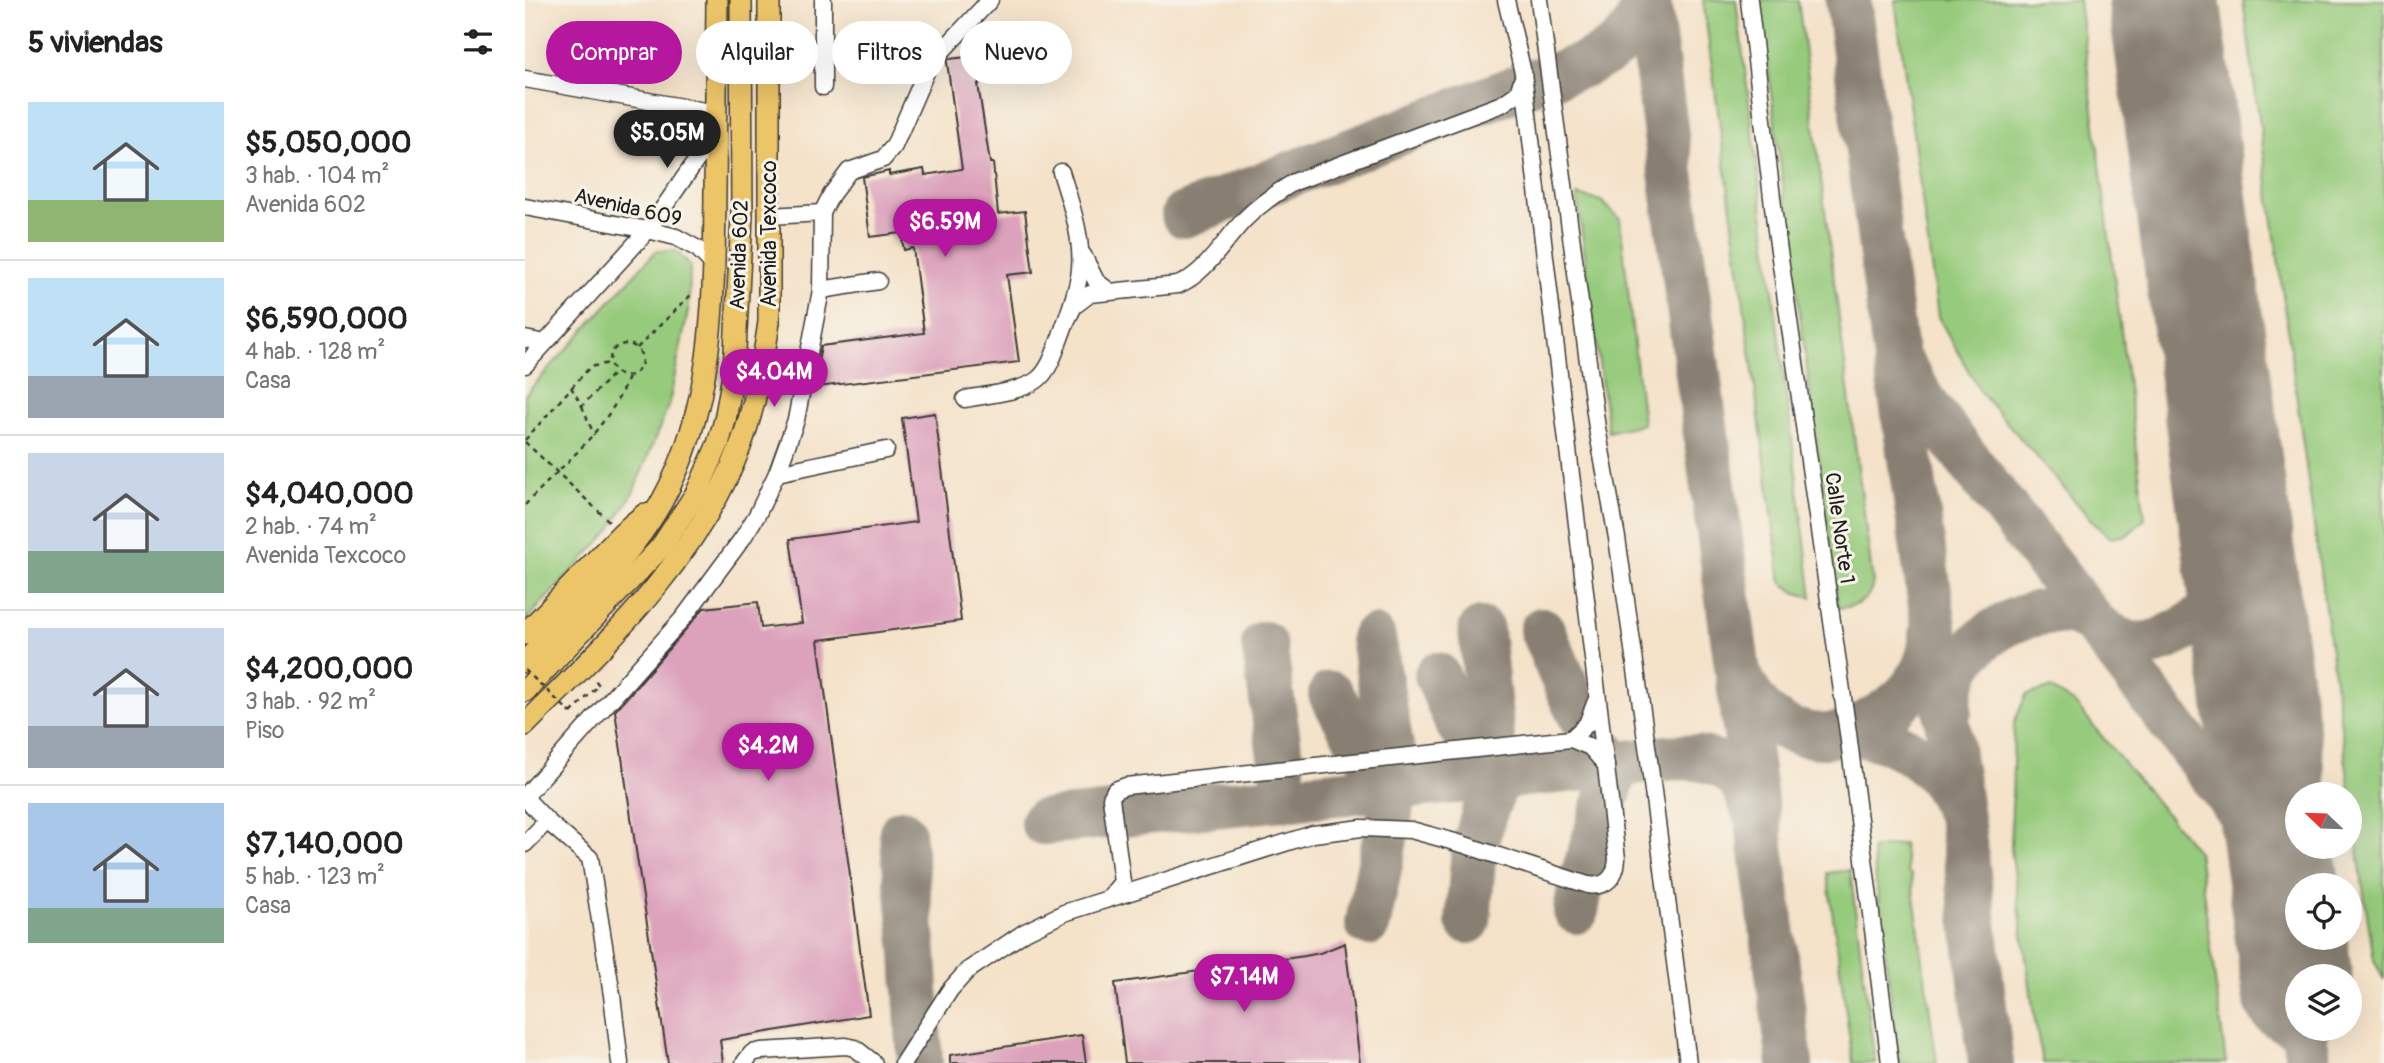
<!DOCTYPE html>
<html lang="es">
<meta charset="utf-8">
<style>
body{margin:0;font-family:Pangolin,sans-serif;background:#f2f2f2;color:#222;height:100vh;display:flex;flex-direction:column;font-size:26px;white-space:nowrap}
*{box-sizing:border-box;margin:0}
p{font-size:23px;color:#767676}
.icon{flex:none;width:38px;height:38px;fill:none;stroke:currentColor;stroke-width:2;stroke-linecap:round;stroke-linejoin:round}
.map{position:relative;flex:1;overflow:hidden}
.details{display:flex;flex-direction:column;background:#fff;width:525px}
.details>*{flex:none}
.banner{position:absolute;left:21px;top:21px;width:665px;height:63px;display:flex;gap:14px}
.needle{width:46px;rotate:293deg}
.buttons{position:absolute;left:1760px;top:782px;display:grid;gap:14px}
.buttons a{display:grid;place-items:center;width:77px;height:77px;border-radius:50%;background:#fff;box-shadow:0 7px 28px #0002;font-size:35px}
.price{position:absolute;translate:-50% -60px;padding:0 16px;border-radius:24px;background:#b5179e;color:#fff;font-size:23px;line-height:46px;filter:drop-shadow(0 2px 4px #0008)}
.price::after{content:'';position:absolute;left:50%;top:42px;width:21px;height:16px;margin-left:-10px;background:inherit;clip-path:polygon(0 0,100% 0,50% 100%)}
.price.active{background:#222;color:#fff}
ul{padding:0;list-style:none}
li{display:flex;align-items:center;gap:21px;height:175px;padding:0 28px}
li+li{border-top:2px solid #e0e0e0}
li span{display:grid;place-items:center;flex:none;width:196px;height:140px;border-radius:0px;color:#555}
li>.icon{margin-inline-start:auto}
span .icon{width:84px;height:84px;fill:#fffc;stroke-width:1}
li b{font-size:30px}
h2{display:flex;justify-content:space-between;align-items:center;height:84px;padding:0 28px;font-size:30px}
.tag{padding:0 24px;border-radius:32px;background:#fff;box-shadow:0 7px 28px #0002;font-size:24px;line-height:63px}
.tag.active{background:#b5179e;color:#fff}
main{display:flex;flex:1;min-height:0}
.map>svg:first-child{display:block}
.green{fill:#96ca7b;stroke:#59734c;stroke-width:2}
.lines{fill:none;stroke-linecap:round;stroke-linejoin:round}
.taxiway{stroke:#887f72;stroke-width:46}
.runway{stroke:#887f72;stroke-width:112}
.building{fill:#dca2bc}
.minor-casing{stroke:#3c3a36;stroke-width:19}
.major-casing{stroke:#3c3a36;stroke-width:24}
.path{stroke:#3c3a36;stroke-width:2.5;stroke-dasharray:5 5;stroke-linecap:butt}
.minor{stroke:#fff;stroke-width:16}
.major{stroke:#edc569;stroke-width:21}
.path-bridge{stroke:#3c3a36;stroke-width:2.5;stroke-dasharray:5 5;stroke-linecap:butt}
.labels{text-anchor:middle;stroke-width:6;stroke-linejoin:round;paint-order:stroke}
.street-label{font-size:21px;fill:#1c1c1c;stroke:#f7f3e8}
</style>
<main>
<section class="details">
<h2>5 viviendas<svg class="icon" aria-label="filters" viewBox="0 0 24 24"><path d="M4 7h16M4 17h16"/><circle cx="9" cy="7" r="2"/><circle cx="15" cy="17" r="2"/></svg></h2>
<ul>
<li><span style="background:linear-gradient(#bfe0f5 70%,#8fb573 0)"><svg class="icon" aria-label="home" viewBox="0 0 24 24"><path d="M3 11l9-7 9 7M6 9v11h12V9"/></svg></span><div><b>$5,050,000</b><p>3 hab. · 104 m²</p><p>Avenida 602</p></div></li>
<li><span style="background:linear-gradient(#bfe0f5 70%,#9aa5b1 0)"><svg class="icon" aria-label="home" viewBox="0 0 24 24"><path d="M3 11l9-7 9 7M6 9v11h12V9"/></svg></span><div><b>$6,590,000</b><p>4 hab. · 128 m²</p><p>Casa</p></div></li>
<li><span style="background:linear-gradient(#c9d6e8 70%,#7fa58c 0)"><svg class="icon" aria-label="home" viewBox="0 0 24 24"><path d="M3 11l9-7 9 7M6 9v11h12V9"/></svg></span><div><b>$4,040,000</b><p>2 hab. · 74 m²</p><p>Avenida Texcoco</p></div></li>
<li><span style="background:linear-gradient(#c9d6e8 70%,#9aa5b1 0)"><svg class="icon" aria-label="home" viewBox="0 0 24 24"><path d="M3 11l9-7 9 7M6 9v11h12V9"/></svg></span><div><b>$4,200,000</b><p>3 hab. · 92 m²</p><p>Piso</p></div></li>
<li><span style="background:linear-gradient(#a9c7e8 75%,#7fa58c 0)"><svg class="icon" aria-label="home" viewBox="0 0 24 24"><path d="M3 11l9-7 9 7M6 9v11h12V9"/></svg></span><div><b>$7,140,000</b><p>5 hab. · 123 m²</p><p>Casa</p></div></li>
</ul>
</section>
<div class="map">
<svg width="1859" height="1063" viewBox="0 0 1859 1063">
<rect width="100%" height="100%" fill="#f7f3e8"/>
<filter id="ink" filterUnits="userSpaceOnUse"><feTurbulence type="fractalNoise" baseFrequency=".0143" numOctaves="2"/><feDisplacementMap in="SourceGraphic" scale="14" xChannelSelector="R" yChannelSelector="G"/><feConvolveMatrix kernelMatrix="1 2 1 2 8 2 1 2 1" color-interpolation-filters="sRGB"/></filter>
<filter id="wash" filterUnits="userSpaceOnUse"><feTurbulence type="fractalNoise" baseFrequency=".00686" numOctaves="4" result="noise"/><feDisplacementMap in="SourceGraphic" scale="28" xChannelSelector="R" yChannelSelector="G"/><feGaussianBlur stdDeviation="1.57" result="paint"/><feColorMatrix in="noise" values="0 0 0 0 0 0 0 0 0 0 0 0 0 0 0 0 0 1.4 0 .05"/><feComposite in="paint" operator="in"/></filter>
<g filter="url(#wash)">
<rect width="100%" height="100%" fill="#f4e2c9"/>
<g class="green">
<polygon points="1178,0 1211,0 1287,597 1271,593 1256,582"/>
<path d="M1234,0H1273L1348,583C1345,601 1330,607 1313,608Z"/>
<polygon points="1370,0 1554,0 1620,519 1602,535 1586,538 1569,523 1456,393 1413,317"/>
<polygon points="1718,0 1859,0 1859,980 1849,960 1837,881"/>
<polygon points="1052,195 1076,201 1095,219 1118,424 1083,432"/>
<polygon points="131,251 151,251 165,265 164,306 144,404 108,493 84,532 0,621 0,395"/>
<polygon points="1525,688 1550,704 1673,852 1701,1063 1518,1063 1510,1022 1486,849 1489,723 1501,695"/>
<polygon points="1378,844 1383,873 1386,874 1412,1063 1374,1063 1347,849"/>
<polygon points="1325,870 1350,1063 1328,1063 1302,873"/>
</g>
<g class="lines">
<g class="taxiway">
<polyline points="1123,0 1265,1063"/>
<polyline points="1323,0 1368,338 1437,825 1466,1063"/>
<path d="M659,215L999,85C1044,69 1112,57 1119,0"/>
<polyline points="1378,368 1404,409 1736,840 1747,861 1760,897"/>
<polyline points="956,630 968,747"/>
<path d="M1017,630C1038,676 1055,729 1091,765"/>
<polyline points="848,638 868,758"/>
<polyline points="739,644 757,769"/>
<polyline points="912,675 932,722 967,777"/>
<path d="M1215,677C1232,713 1254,734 1297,736C1306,736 1315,733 1324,734C1369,735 1414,763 1430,806"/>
<polyline points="806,694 838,749 869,787"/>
<path d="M1424,710C1421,652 1487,606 1542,612C1567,615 1580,637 1603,643C1619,648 1635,642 1649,634C1692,614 1713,586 1712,538"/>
<path d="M1323,733C1367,711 1403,689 1407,635"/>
<path d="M518,822L1091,765C1128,760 1184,745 1213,778C1221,788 1225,801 1230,813"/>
<polyline points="377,832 389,953 395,1063"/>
<polyline points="1051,911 1056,883 1092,765"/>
<polyline points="943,921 949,848 959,814 974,776"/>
<polyline points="843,923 865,814 867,787"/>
<polyline points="1781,1047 1784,1063"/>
</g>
<polyline class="runway" points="1639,0 1773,990"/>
</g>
<g id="blocks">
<g class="building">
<polygon points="451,56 454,84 453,84 465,163 468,163 473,214 500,211 508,272 482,275 494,362 293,387 291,373 296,346 399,333 388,248 379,250 376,233 345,237 337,177 364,171 364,175 399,169 400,175 437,169 422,62 424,59"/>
<polygon points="410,413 436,621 293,640 344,1015 195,1040 198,1063 143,1063 90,711 179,608 233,602 236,628 277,623 265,539 391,522 377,418"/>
<polygon points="820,943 835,1063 600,1063 590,983 780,956 795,953"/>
<polygon points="557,1035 561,1063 425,1063 425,1055"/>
</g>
</g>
</g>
<g filter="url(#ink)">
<use href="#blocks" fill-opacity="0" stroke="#3c3a36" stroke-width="2"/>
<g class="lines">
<defs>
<g id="minor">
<polyline points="298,0 298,87"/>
<polyline points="1014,0 1072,428 1092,538 1124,760 1163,1063"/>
<polyline points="1224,0 1250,223 1323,733 1365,1063"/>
<polyline points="0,79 191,113"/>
<polyline points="0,207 123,230 151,237 173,249 189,265"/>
<polyline points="245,216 297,213"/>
<polyline points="558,255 571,281 584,291"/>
<polyline points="296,290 353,281"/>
<path d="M541,322L549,306L565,294L653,285C682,273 699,240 720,219C735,204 751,193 769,182L977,104L993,93L997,80"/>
<polyline points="0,339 20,343"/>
<polyline points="0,365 123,230 191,132"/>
<path d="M440,399C460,395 496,392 512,380C524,371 530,352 535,338C542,319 550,298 554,277C560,242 546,205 536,172"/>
<polyline points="252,473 361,450"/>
<polyline points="1046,739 1062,724 1071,701"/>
<polyline points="0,844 22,821"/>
<polyline points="583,899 597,882 586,798 590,790 601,786 1046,739 1065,747 1081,765"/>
<polyline points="95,1063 87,995 65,858 22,821 3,801 3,793 159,617 217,539 232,515 252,473 271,420 296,290 297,213 306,195 324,171 358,159 369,146 404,65 465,0"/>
<polyline points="219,1063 227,1053 236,1051 321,1046 330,1048 349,1063"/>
<path d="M378,1063L425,990L442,971L500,932L539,913L788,834L837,828L886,830L937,844L1063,885C1082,888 1091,876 1092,859L1004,123L998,73L981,0"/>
</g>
<g id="major">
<polyline points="0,634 97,533 120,514"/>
<path d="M0,662C46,613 105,559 137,501C190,406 189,296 190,191C191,127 191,64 192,0"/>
<polyline points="0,691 136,547 172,492 193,444 200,420 209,370 217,216 216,0"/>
<path d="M0,725C82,643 173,558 215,447C230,407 238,365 244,322V0"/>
</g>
</defs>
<use href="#minor" class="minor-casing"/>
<use href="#major" class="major-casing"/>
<g class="path">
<circle cx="101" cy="360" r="16"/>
<polyline points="112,348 169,292"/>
<polyline points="46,387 57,406 88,374"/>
<polyline points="57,406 69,435"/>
<polyline points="0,440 65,367 84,363"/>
<polyline points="0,442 84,521"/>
<path d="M0,505C37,465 84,429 103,377"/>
<polyline points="46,713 74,685 70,680"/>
</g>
<use href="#minor" class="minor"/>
<use href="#major" class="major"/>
<polyline class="path-bridge" points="0,670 46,713"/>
</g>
</g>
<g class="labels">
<g class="street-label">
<text transform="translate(103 207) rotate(13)" y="7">Avenida 609</text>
<text transform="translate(244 234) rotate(-90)" y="7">Avenida Texcoco</text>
<text transform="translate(214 255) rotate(-88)" y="7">Avenida 602</text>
<text transform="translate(1315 528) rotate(82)" y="7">Calle Norte 1</text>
</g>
</g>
</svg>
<div class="buttons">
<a><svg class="needle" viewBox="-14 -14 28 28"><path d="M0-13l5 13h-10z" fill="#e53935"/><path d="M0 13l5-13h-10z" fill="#767676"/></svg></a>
<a><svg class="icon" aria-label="locate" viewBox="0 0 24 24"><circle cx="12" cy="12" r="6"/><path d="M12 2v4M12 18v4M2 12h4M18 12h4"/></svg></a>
<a><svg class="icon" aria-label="layers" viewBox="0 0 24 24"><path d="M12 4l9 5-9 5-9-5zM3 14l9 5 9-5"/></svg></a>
</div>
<b class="price active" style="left:142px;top:170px">$5.05M</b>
<b class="price" style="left:420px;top:259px">$6.59M</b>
<b class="price" style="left:249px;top:409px">$4.04M</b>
<b class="price" style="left:243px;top:783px">$4.2M</b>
<b class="price" style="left:719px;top:1014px">$7.14M</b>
<div class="banner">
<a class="tag active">Comprar</a>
<a class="tag">Alquilar</a>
<a class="tag">Filtros</a>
<a class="tag">Nuevo</a>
</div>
</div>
</main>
